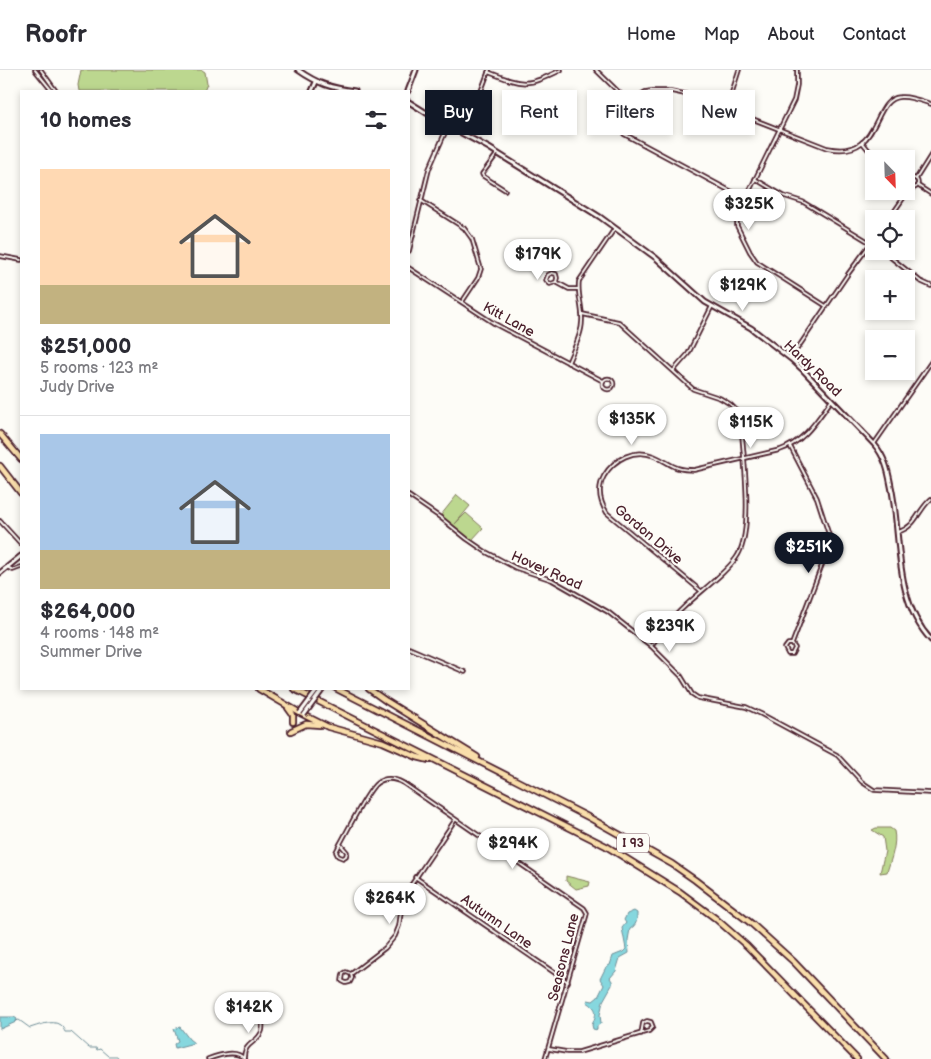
<!DOCTYPE html>
<meta charset="utf-8">
<style>
body{margin:0;font-family:"Balsamiq Sans",sans-serif;background:#f2f2f3;color:#2b2b33;height:100vh;display:flex;flex-direction:column;font-size:19px;white-space:nowrap}
*{box-sizing:border-box;margin:0}
p{font-size:16px;color:#7c7c81}
.icon{flex:none;width:28px;height:28px;fill:none;stroke:currentColor;stroke-width:2;stroke-linecap:round;stroke-linejoin:round}
.map{position:relative;flex:1;overflow:hidden}
.panel{position:absolute;left:20px;top:20px;width:390px;height:600px;display:flex;flex-direction:column;background:#fff;border-radius:0px;box-shadow:0 2px 8px #0003}
.panel>*{flex:none}
.guide{position:absolute;left:425px;top:20px;width:430px;height:45px;display:flex;gap:10px}
.needle{width:32px;rotate:157deg}
.buttons{position:absolute;left:865px;top:80px;display:grid;gap:10px}
.buttons a{display:grid;place-items:center;width:50px;height:50px;border-radius:0px;background:#fff;box-shadow:0 2px 8px #0003;font-size:25px}
.price{position:absolute;translate:-50% -42px;padding:0 11px;border-radius:18px;background:#fff;color:#222;font-size:16px;line-height:32px;filter:drop-shadow(0 1px 2px #0008)}
.price::after{content:'';position:absolute;left:50%;top:30px;width:15px;height:11px;margin-left:-8px;background:inherit;clip-path:polygon(0 0,100% 0,50% 100%)}
.price.on{background:#111827;color:#fff}
ul{padding:0;list-style:none}
li{display:grid;align-content:center;gap:10px;height:265px;padding:0 20px}
li+li{border-top:1px solid #e1e1e2}
li span{display:grid;place-items:center;height:155px;border-radius:0px;color:#555}
li>.icon{margin-inline-start:auto}
span .icon{width:90px;height:90px;fill:#fffc;stroke-width:1}
li b{font-size:21px}
h2{display:flex;justify-content:space-between;align-items:center;height:60px;padding:0 20px;font-size:21px}
.tag{padding:0 18px;border-radius:0px;background:#fff;box-shadow:0 2px 8px #0003;font-size:18px;line-height:45px}
.tag.on{background:#111827;color:#fff}
header{display:flex;align-items:center;gap:30px;box-sizing:border-box;height:70px;padding:0 25px;background:#fff;border-bottom:1px solid #e1e1e2}
header strong{font-size:24px}
nav{display:flex;gap:28px;margin-inline-start:auto;font-size:18px}
.map>svg:first-child{display:block}
.green{fill:#bcd78f;stroke:#837b5d}
.water{fill:#86d7de;stroke:#6e8d96}
.lines{fill:none;stroke-linecap:round;stroke-linejoin:round}
.stream{stroke:#6e8d96;stroke-width:1}
.street-casing{stroke:#4a1f2b;stroke-width:5.5}
.secondary-casing{stroke:#4a1f2b;stroke-width:7}
.highway-casing{stroke:#4a1f2b;stroke-width:8}
.street{stroke:#fdfcf7;stroke-width:2}
.secondary{stroke:#fdfcf7;stroke-width:3}
.highway{stroke:#f9deab;stroke-width:4.5}
.secondary-bridge-casing{stroke:#4a1f2b;stroke-width:7;stroke-linecap:butt}
.secondary-bridge{stroke:#fdfcf7;stroke-width:3}
.labels{text-anchor:middle;stroke-width:4.5;stroke-linejoin:round;paint-order:stroke}
.shield{fill:#fdfcf7;stroke:#806168;stroke-width:1}
.shield-label{font-size:12px;font-weight:bold;fill:#4a1f2b}
.street-label{font-size:14px;fill:#4a1f2b;stroke:#fdfcf7}
</style>
<header>
<strong>Roofr</strong>
<nav><a>Home</a><a>Map</a><a>About</a><a>Contact</a></nav>
</header>
<div class="map">
<svg width="931" height="989" viewBox="0 0 931 989">
<rect width="100%" height="100%" fill="#fdfcf7"/>
<filter id="ink" filterUnits="userSpaceOnUse"><feTurbulence type="fractalNoise" baseFrequency=".02" numOctaves="2"/><feDisplacementMap in="SourceGraphic" scale="10" xChannelSelector="R" yChannelSelector="G"/><feConvolveMatrix kernelMatrix="1 2 1 2 8 2 1 2 1" color-interpolation-filters="sRGB"/></filter>
<g filter="url(#ink)">
<g class="green">
<polygon points="81,0 202,0 205,2 207,14 204,21 79,21 78,15"/>
<polygon points="457,425 470,436 455,454 466,443 483,458 471,471 441,445"/>
<path d="M876,758H890L894,761C897,774 891,789 887,802L880,803L885,781L883,767L872,760Z"/>
<polygon points="566,806 590,812 589,816 576,819 566,811"/>
</g>
<g class="water">
<path d="M634,841L637,843C637,850 637,855 630,859L628,870L629,883L620,888L616,901L610,908L612,911V915L603,931L600,945L601,953L597,956V960L593,959L592,955C597,943 598,939 587,932L588,930L593,931L598,927L604,915L600,909L606,897L610,895L613,886L623,882L626,879L622,858L626,853L624,850L627,844Z"/>
<polygon points="0,947 14,947 17,949 16,952 0,959"/>
<polygon points="180,957 189,969 194,973 175,978 174,974 178,971 174,959"/>
</g>
<g class="lines">
<path class="stream" d="M16,951L19,950L30,958C37,956 53,949 60,955C63,957 64,960 65,962H71L89,978H96L97,980L100,979L108,986H116L118,989"/>
<defs>
<g id="street">
<polyline points="35,0 52,21"/>
<polyline points="41,0 56,21"/>
<polyline points="596,0 634,37"/>
<polyline points="797,0 797,15 794,30 739,142 737,151 737,156 750,182 757,192 826,236"/>
<path d="M488,2C524,16 526,17 561,0"/>
<polyline points="727,38 739,0"/>
<polyline points="459,62 480,24 489,0"/>
<polyline points="862,72 876,89"/>
<polyline points="497,84 482,104 483,106 505,120"/>
<circle cx="913" cy="113" r="5"/>
<polyline points="755,109 784,126 803,132 874,175"/>
<polyline points="916,109 931,85"/>
<polyline points="917,115 931,124"/>
<path d="M745,129L624,64L623,58L640,25L645,22L651,21H671L694,26L827,78C883,90 870,29 900,27C910,26 922,31 931,34"/>
<polyline points="420,130 464,158 472,169 481,199 478,208 462,232"/>
<polyline points="889,149 911,117"/>
<polyline points="409,181 429,99 448,56"/>
<polyline points="883,181 920,211 931,216"/>
<polyline points="0,186 21,190"/>
<polyline points="409,198 495,254 603,311"/>
<polyline points="556,212 557,208 556,204 552,203 548,205 546,210 550,214 556,212 569,219 578,219"/>
<path d="M582,244L619,252L693,319L720,328L730,334L737,341L741,352C743,384 754,458 738,485C729,501 697,524 683,538C671,549 661,563 651,576"/>
<polyline points="791,288 848,204 874,169"/>
<path d="M568,293C573,280 582,265 582,251C583,237 577,225 579,211L615,158"/>
<polyline points="674,300 688,284 712,236"/>
<circle cx="608" cy="314" r="5.5"/>
<polyline points="874,374 931,292"/>
<polyline points="790,376 817,428 830,468 825,487 792,574 788,574 785,578 788,584 792,584 795,578 792,574"/>
<polyline points="409,426 441,448 467,469 486,482 516,498 552,510 608,542 651,576 681,606 692,624 698,628 746,637 761,644 837,685 862,712 874,720 931,723"/>
<polyline points="0,451 21,474"/>
<path d="M898,462C917,456 917,441 931,429"/>
<polyline points="7,497 13,500 21,497"/>
<path d="M701,521L607,443C600,432 597,419 604,406C614,389 634,378 654,386C671,393 672,400 694,400L780,380C804,372 817,350 831,331"/>
<polyline points="409,578 465,602"/>
<path d="M340,774L347,782L346,786L343,788L338,786L336,782L340,774C347,762 367,720 377,713C385,707 394,708 403,713L584,838L587,843L586,847L545,989"/>
<polyline points="415,807 568,912"/>
<polyline points="351,904 352,908 350,912 346,913 342,911 343,904 346,902 351,904 385,878 395,866 399,856 403,827 455,750"/>
<polyline points="549,979 567,982 579,982 649,961 653,957 651,952 647,951 643,953 641,964"/>
<path d="M244,988C244,972 258,973 262,961C264,953 261,944 259,936"/>
<path d="M208,989C219,985 237,979 244,989"/>
</g>
<g id="secondary">
<path d="M298,0C318,14 331,18 355,21"/>
<polyline points="312,21 316,12"/>
<polyline points="408,21 416,0"/>
<path d="M409,32L441,52L489,78L600,147L656,188L705,232L751,258L791,289L803,300L874,374C885,387 888,400 891,416C902,467 893,529 931,570"/>
<polyline points="0,503 21,486"/>
</g>
<g id="highway">
<polyline points="0,364 21,389"/>
<polyline points="0,396 21,423"/>
<polyline points="259,619 300,643 328,657 383,672 417,687 429,690"/>
<polyline points="294,619 606,776 680,822 715,848 747,876 857,989"/>
<polyline points="337,619 590,748 672,794 695,810 752,854 794,892 886,989"/>
<polyline points="369,619 386,631 477,687"/>
<polyline points="288,638 293,645 293,652"/>
<polyline points="291,661 306,654 320,655"/>
</g>
</defs>
<use href="#street" class="street-casing"/>
<use href="#secondary" class="secondary-casing"/>
<use href="#highway" class="highway-casing"/>
<use href="#street" class="street"/>
<use href="#secondary" class="secondary"/>
<use href="#highway" class="highway"/>
<defs>
<g id="secondary-bridge">
<polyline points="300,643 318,619"/>
<polyline points="304,645 323,619"/>
</g>
</defs>
<use href="#secondary-bridge" class="secondary-bridge-casing"/>
<use href="#secondary-bridge" class="secondary-bridge"/>
</g>
</g>
<g class="labels">
<rect class="shield" x="617" y="763.5" width="32" height="19" rx="4"/>
<g class="shield-label">
<text x="633" y="777">I 93</text>
</g>
<g class="street-label">
<text transform="translate(509 249) rotate(29)" y="5">Kitt Lane</text>
<text transform="translate(813 298) rotate(44)" y="5">Hardy Road</text>
<text transform="translate(649 464) rotate(40)" y="5">Gordon Drive</text>
<text transform="translate(547 500) rotate(24)" y="5">Hovey Road</text>
<text transform="translate(497 851) rotate(35)" y="5">Autumn Lane</text>
<text transform="translate(563 887) rotate(-76)" y="5">Seasons Lane</text>
</g>
</g>
</svg>
<div class="buttons">
<a><svg class="needle" viewBox="-14 -14 28 28"><path d="M0-13l5 13h-10z" fill="#e53935"/><path d="M0 13l5-13h-10z" fill="#7c7c81"/></svg></a>
<a><svg class="icon" aria-label="locate" viewBox="0 0 24 24"><circle cx="12" cy="12" r="6"/><path d="M12 2v4M12 18v4M2 12h4M18 12h4"/></svg></a>
<a>+</a>
<a>−</a>
</div>
<b class="price" style="left:749px;top:161px">$325K</b>
<b class="price" style="left:538px;top:211px">$179K</b>
<b class="price" style="left:743px;top:242px">$129K</b>
<b class="price" style="left:632px;top:376px">$135K</b>
<b class="price" style="left:751px;top:379px">$115K</b>
<b class="price on" style="left:809px;top:504px">$251K</b>
<b class="price" style="left:670px;top:583px">$239K</b>
<b class="price" style="left:513px;top:800px">$294K</b>
<b class="price" style="left:390px;top:855px">$264K</b>
<b class="price" style="left:249px;top:964px">$142K</b>
<div class="guide">
<a class="tag on">Buy</a>
<a class="tag">Rent</a>
<a class="tag">Filters</a>
<a class="tag">New</a>
</div>
<section class="panel">
<h2>10 homes<svg class="icon" aria-label="filters" viewBox="0 0 24 24"><path d="M4 7h16M4 17h16"/><circle cx="9" cy="7" r="2"/><circle cx="15" cy="17" r="2"/></svg></h2>
<ul>
<li><span style="background:linear-gradient(#ffd9b3 75%,#c2b280 0)"><svg class="icon" aria-label="home" viewBox="0 0 24 24"><path d="M3 11l9-7 9 7M6 9v11h12V9"/></svg></span><div><b>$251,000</b><p>5 rooms · 123 m²</p><p>Judy Drive</p></div></li>
<li><span style="background:linear-gradient(#a9c7e8 75%,#c2b280 0)"><svg class="icon" aria-label="home" viewBox="0 0 24 24"><path d="M3 11l9-7 9 7M6 9v11h12V9"/></svg></span><div><b>$264,000</b><p>4 rooms · 148 m²</p><p>Summer Drive</p></div></li>
</ul>
</section>
</div>
